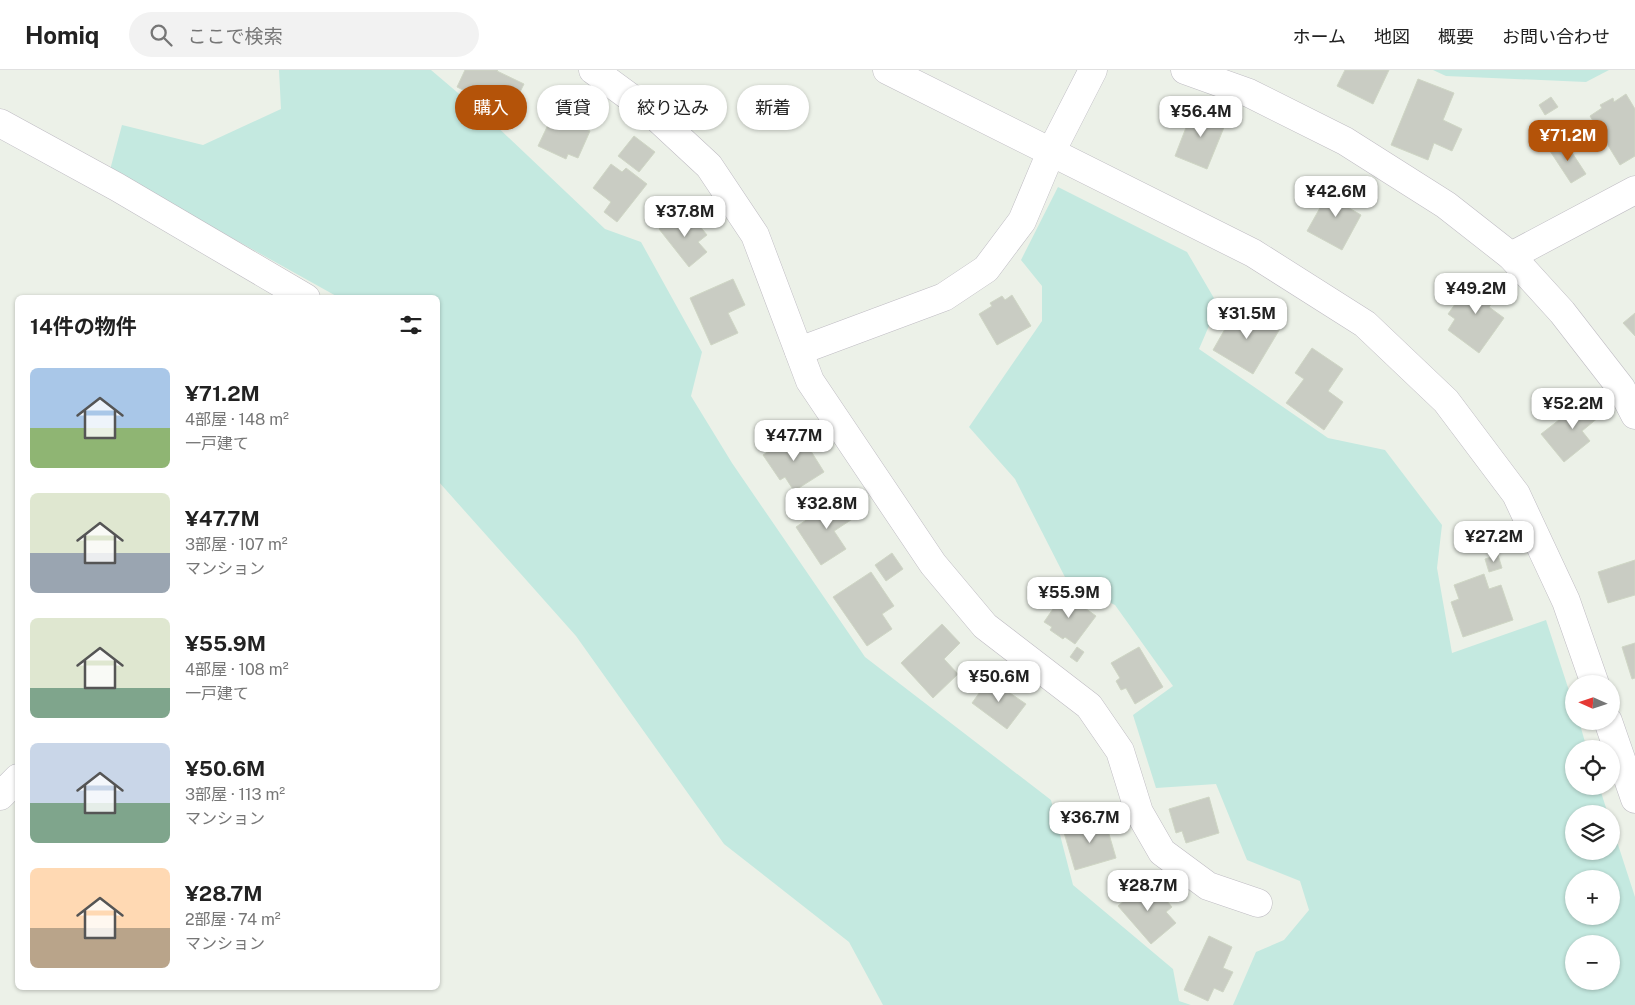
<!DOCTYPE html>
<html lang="ja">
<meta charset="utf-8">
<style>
body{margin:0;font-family:"Public Sans","Noto Sans JP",sans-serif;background:#f2f2f2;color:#222;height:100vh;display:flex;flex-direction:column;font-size:19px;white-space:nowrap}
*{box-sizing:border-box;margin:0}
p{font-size:16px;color:#767676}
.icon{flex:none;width:28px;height:28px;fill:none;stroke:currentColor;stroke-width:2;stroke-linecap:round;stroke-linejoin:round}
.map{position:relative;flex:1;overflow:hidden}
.sheet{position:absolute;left:15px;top:225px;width:425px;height:695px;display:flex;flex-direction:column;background:#fff;border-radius:8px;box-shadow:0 1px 4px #0004}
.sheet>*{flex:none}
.hud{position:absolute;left:455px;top:15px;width:475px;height:45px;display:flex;gap:10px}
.needle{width:32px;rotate:273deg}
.tools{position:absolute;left:1565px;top:605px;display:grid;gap:10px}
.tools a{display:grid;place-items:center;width:55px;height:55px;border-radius:50%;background:#fff;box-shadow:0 1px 4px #0004;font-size:25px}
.price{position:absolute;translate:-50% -42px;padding:0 11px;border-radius:10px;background:#fff;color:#222;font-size:16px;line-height:32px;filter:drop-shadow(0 1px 2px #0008)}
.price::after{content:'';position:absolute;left:50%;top:30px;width:15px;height:11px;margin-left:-8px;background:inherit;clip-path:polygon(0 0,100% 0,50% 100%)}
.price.active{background:#b45309;color:#fff}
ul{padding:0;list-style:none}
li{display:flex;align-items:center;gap:15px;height:125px;padding:0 15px}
li span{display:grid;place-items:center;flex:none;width:140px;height:100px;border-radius:8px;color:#555}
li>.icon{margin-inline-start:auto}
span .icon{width:60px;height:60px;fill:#fffc;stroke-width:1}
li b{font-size:21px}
h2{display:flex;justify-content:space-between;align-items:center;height:60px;padding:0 15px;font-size:21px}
.tag{padding:0 18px;border-radius:22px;background:#fff;box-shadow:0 1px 4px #0004;font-size:18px;line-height:45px}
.tag.active{background:#b45309;color:#fff}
header{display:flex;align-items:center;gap:30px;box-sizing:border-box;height:70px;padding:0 25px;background:#fff;border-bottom:1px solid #e0e0e0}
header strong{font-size:24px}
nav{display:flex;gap:28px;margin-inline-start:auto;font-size:18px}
.search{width:350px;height:45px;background:#f2f2f2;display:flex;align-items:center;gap:12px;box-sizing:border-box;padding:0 18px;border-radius:28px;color:#767676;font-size:19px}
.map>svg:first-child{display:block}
.green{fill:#c4e9e0;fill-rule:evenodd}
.building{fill:#c9ccc3;stroke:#cfd6c5}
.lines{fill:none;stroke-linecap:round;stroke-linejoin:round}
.minor-casing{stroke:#bfbcc3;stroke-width:29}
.minor{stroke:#fff;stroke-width:28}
</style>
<header>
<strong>Homiq</strong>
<div class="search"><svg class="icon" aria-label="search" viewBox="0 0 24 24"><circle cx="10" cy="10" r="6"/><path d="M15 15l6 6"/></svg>ここで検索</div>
<nav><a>ホーム</a><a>地図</a><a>概要</a><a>お問い合わせ</a></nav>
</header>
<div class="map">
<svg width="1635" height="935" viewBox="0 0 1635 935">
<rect width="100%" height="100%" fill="#ecf1e8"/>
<g class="green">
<polygon points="279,0 431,0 491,51 605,159 641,172 702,282 691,326 732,393 865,587 1051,730 1073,815 1173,899 1179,931 1191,935 883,935 849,872 724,774 576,566 438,411 438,228 338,227 110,100 122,55 203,75 281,39"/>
<polygon points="1433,0 1609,0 1586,12 1446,6"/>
<path d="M1058,117L1187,182L1218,235L1199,279L1328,368L1385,380L1442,455L1437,498L1452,583L1546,550L1574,636V651H1579L1587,679H1574V716H1599L1608,744H1574V781H1611V753L1635,827V935H1233L1256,882L1284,870L1309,840L1300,811L1247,790L1216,714L1156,718L1133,645L1173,616L1115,535L1068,513L1015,409L969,357L1042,251V216L1021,190ZM1574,809H1611V846H1574ZM1574,874H1611V911H1574Z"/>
</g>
<g class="building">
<polygon points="465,0 498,0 497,1 524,14 515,32 508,29 504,38 498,35 497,37 457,17"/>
<polygon points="1345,0 1389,0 1373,34 1337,16"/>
<polygon points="1418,9 1454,23 1443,50 1462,59 1452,81 1434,73 1428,90 1391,75"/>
<polygon points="565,19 587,30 581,43 585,46 580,56 590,61 578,88 568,84 566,89 538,76"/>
<polygon points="1626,24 1635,39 1635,86 1620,95 1590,46 1602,38 1600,35 1613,28 1614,32"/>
<polygon points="1551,27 1558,37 1545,45 1539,35"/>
<polygon points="1194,37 1227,50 1207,99 1175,86"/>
<polygon points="634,66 655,82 639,102 618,86"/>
<polygon points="1565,72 1586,104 1571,113 1550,81"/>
<polygon points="611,94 622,102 626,98 647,114 617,152 604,142 611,132 593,118"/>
<polygon points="1334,113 1356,125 1349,138 1361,145 1342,180 1307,161"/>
<polygon points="682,141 695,157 698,154 707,165 698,172 707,182 689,197 659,159"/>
<polygon points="1476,205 1500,223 1489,237 1504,248 1479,283 1448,260 1455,249 1448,244"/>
<polygon points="733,209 745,235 728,243 738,263 711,275 690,228"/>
<polygon points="1012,225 1031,256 997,275 979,244 992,236 990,233 1002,226 1005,230"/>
<polygon points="1251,239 1281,257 1253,304 1213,280 1233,245 1244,252"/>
<polygon points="1635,243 1635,266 1623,253"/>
<polygon points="1312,278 1343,299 1328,321 1343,332 1324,360 1286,333 1304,309 1295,303"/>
<polygon points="1593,326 1605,342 1582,361 1590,371 1564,392 1541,364 1568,343 1570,345"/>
<polygon points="799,362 824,402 794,421 785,407 780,410 763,385"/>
<polygon points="843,425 857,446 834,461 846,479 821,495 796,457"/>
<polygon points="892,483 903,499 886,511 875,495"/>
<polygon points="1498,485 1502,498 1489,502 1485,489"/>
<polygon points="1635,490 1635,525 1608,533 1598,502"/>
<polygon points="871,502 894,536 882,544 892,559 867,576 833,527"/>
<polygon points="1484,504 1489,519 1501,515 1513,550 1463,567 1451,532 1459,529 1454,515"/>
<polygon points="1064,523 1096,546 1075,574 1065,567 1063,569 1050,560 1052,557 1044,552"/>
<polygon points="942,554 960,573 944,589 958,604 933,628 901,593"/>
<polygon points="1635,573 1635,608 1632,609 1622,577"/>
<polygon points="1077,577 1084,582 1077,592 1070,587"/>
<polygon points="1139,577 1163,617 1135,634 1126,618 1121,620 1116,611 1120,608 1111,593"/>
<polygon points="990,608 995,612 997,609 1009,618 1007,621 1026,634 1007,659 972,633"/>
<polygon points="1209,727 1219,763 1186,773 1182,761 1176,763 1169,739"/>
<polygon points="1104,747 1116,788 1075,800 1063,759"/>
<polygon points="1149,810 1172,837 1166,842 1176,853 1151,874 1118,836"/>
<polygon points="1209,866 1232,877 1223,898 1233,902 1223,922 1214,918 1208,931 1184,920"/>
</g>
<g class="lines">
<defs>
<g id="minor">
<polyline points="593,0 653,44 709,96 755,165 810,311 933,494 985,556 1089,636 1120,681 1139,742 1162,782 1208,816 1258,833"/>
<polyline points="887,0 1253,183 1365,254 1446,331 1516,424 1566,531 1595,614"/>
<polyline points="1185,0 1249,23 1345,71 1446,135 1511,186 1562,242 1621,318 1635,345"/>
<polyline points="0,53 117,117 306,228"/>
<polyline points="1511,186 1635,120"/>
<polyline points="799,281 944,227 986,199 1022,151 1051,82 1093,0"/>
<polyline points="1608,651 1635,729"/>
<polyline points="0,726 18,708"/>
</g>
</defs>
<use href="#minor" class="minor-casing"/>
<use href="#minor" class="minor"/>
</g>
</svg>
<div class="tools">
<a><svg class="needle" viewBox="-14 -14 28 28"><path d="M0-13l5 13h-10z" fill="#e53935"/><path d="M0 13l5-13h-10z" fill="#767676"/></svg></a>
<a><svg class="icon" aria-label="locate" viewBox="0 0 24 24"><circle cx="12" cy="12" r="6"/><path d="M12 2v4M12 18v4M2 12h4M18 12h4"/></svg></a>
<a><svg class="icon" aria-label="layers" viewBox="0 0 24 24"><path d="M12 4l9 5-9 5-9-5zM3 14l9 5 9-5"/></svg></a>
<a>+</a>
<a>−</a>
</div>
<b class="price" style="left:1201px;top:68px">¥56.4M</b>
<b class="price active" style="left:1568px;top:92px">¥71.2M</b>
<b class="price" style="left:1336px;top:148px">¥42.6M</b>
<b class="price" style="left:685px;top:168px">¥37.8M</b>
<b class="price" style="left:1476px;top:245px">¥49.2M</b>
<b class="price" style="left:1247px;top:270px">¥31.5M</b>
<b class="price" style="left:1573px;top:360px">¥52.2M</b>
<b class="price" style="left:794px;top:392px">¥47.7M</b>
<b class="price" style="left:827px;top:460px">¥32.8M</b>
<b class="price" style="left:1494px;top:493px">¥27.2M</b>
<b class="price" style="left:1069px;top:549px">¥55.9M</b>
<b class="price" style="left:999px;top:633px">¥50.6M</b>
<b class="price" style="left:1090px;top:774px">¥36.7M</b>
<b class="price" style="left:1148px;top:842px">¥28.7M</b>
<div class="hud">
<a class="tag active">購入</a>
<a class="tag">賃貸</a>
<a class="tag">絞り込み</a>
<a class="tag">新着</a>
</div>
<section class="sheet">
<h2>14件の物件<svg class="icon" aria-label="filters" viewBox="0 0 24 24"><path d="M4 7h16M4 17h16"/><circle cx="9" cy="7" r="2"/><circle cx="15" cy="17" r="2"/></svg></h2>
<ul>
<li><span style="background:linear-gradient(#a9c7e8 60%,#8fb573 0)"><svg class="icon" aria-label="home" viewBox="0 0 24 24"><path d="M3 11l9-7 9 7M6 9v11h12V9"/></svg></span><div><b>¥71.2M</b><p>4部屋 · 148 m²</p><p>一戸建て</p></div></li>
<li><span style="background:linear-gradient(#dfe7d0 60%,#9aa5b1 0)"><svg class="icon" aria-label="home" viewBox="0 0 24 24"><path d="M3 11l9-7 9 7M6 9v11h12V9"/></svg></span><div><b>¥47.7M</b><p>3部屋 · 107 m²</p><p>マンション</p></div></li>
<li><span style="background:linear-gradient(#dfe7d0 70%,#7fa58c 0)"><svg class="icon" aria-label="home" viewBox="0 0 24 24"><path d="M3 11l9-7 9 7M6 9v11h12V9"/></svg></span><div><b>¥55.9M</b><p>4部屋 · 108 m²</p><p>一戸建て</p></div></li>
<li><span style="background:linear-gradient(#c9d6e8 60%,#7fa58c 0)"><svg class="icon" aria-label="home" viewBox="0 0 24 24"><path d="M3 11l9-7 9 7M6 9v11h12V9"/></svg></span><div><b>¥50.6M</b><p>3部屋 · 113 m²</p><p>マンション</p></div></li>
<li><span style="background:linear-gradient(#ffd9b3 60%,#b9a48a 0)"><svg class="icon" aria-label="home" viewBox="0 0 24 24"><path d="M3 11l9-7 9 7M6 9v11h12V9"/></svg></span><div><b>¥28.7M</b><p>2部屋 · 74 m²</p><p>マンション</p></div></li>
</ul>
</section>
</div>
